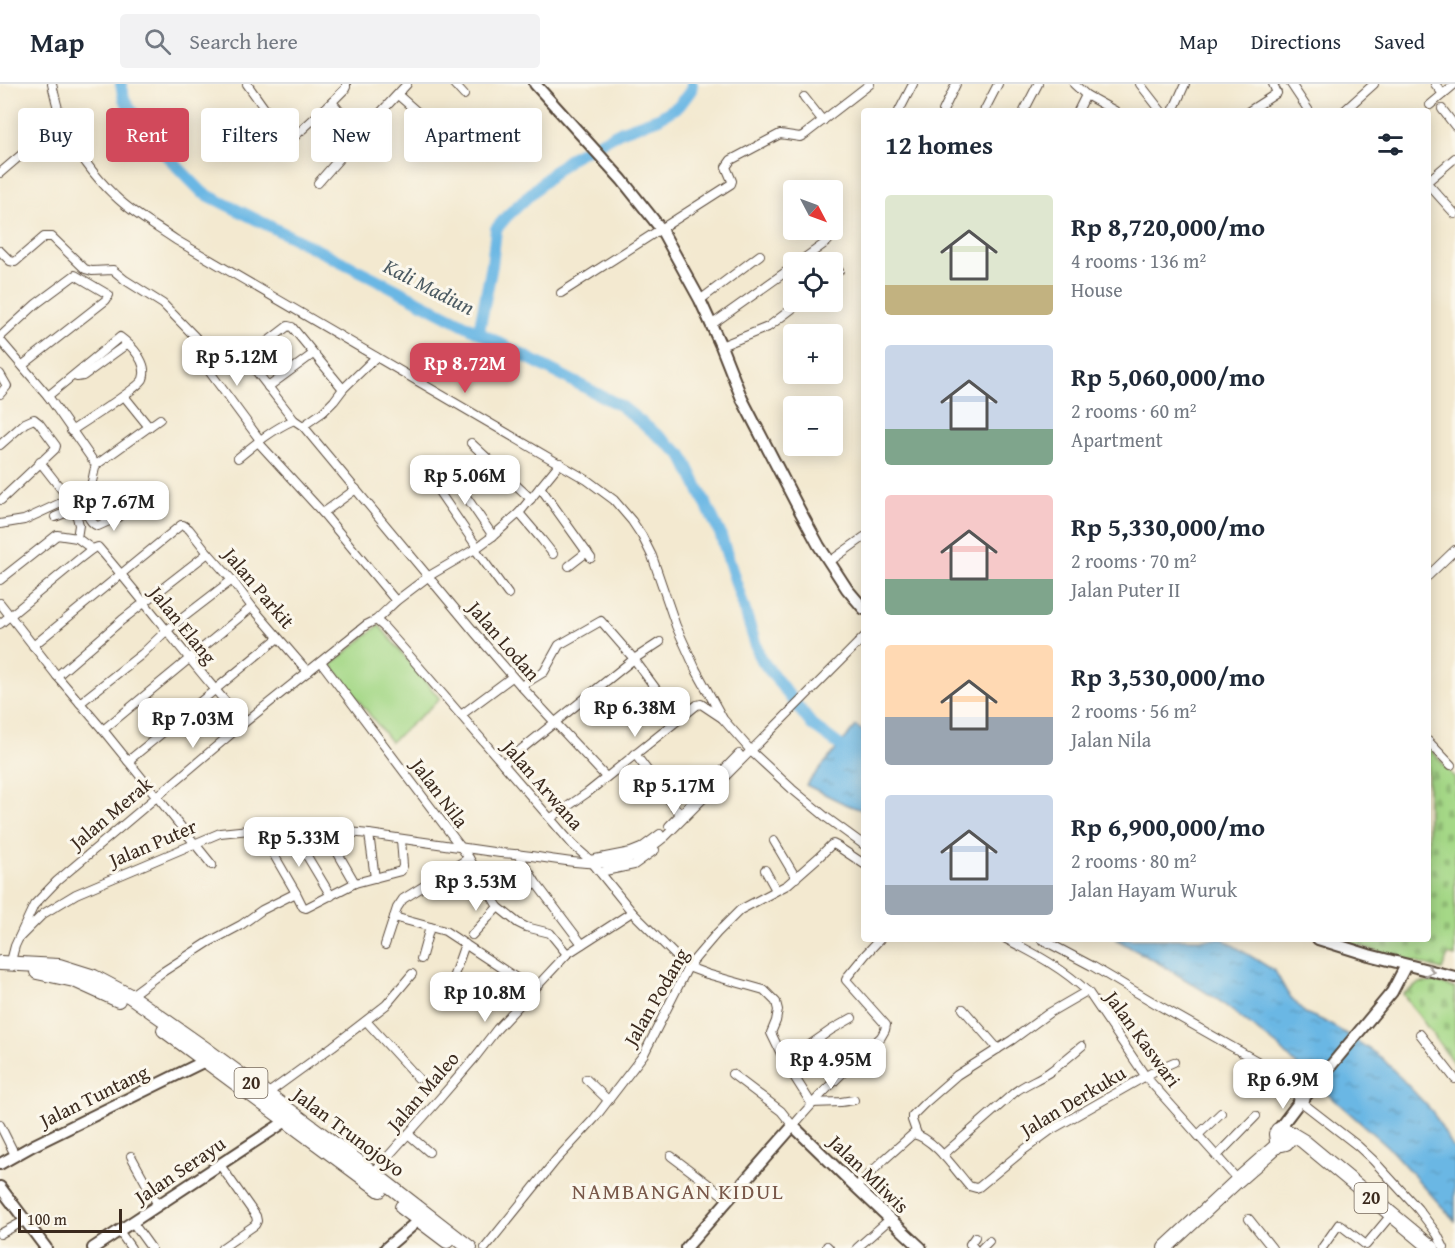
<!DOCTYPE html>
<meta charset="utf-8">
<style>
body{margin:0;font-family:"Gentium Book Plus",serif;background:#f2f2f3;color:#1f2937;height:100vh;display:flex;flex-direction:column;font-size:22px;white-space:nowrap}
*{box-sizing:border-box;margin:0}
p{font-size:20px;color:#747a83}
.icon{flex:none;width:33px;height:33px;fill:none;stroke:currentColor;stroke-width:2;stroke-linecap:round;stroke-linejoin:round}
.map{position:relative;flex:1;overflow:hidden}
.drawer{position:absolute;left:861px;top:24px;width:570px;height:834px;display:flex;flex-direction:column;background:#fff;border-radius:6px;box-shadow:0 3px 15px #0003}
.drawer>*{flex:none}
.hud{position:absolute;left:18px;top:24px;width:570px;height:54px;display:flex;gap:12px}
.needle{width:39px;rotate:131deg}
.controls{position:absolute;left:783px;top:96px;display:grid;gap:12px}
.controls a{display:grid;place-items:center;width:60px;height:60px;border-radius:6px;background:#fff;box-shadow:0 3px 15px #0003;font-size:30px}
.scale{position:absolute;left:18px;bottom:15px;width:104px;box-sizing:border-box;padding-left:6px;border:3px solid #3b2a1e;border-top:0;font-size:16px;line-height:21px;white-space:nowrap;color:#3b2a1e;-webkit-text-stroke:4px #fbf7ec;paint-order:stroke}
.price{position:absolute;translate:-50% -51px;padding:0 14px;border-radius:12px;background:#fff;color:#222;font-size:20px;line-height:39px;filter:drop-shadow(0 2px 3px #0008)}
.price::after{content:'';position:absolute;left:50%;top:36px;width:18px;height:14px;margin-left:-9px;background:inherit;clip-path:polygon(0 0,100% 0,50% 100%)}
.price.on{background:#d1495b;color:#fff}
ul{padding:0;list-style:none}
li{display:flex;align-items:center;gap:18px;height:150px;padding:0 24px}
li span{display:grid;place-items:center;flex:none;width:168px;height:120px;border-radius:6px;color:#555}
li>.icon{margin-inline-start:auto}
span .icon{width:72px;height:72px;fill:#fffc;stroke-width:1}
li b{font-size:26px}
h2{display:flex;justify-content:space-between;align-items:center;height:72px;padding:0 24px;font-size:26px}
.pill{padding:0 21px;border-radius:6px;background:#fff;box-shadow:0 3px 15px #0003;font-size:21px;line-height:54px}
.pill.on{background:#d1495b;color:#fff}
header{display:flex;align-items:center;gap:36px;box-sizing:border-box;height:84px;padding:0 30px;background:#fff;border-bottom:2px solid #e0e1e3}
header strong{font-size:28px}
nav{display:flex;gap:33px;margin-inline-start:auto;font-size:21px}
.search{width:420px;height:54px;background:#f2f2f3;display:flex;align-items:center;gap:15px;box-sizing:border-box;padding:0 21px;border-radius:6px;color:#747a83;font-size:22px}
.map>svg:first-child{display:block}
.cemetery{fill:url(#cemetery-stones);stroke:#708152;stroke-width:1.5}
.park{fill:#a5d887;stroke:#708152;stroke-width:1.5}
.water{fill:url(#water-ripples);stroke:#537081;stroke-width:1.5}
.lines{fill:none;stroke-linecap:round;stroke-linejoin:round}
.river{stroke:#6bb7e4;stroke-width:12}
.street-casing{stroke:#574739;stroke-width:10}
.secondary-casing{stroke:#574739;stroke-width:14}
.highway-casing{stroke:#574739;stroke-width:16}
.street{stroke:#fff;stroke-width:8}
.secondary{stroke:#fff;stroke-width:10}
.highway{stroke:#fff;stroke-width:14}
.oneway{stroke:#a79f9a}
.labels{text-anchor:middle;stroke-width:6;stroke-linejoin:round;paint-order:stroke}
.shield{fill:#fbf7ec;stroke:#75685c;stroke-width:1.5}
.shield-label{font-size:18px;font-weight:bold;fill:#3b2a1e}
.street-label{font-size:20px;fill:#3b2a1e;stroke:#fbf7ec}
.water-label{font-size:21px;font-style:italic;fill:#4c5b63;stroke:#fbf7ec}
.quarter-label{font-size:22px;letter-spacing:1.5px;fill:#79584a;stroke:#fbf7ec}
</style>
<header>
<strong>Map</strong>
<div class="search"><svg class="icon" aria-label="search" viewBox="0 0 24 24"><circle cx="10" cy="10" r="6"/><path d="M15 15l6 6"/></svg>Search here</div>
<nav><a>Map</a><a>Directions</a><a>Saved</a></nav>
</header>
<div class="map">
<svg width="1455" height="1164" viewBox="0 0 1455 1164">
<defs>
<pattern id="cemetery-stones" width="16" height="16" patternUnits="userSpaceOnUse" patternTransform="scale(1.5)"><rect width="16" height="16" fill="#a5d887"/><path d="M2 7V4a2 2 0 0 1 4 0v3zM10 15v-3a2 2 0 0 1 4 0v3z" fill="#8fba74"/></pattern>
<pattern id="water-ripples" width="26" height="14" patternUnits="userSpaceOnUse" patternTransform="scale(1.5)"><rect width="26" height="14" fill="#6bb7e4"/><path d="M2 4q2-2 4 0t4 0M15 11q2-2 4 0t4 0" fill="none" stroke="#5995b8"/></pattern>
</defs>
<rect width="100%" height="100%" fill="#fbf7ec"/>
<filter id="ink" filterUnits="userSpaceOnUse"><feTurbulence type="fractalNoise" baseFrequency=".0167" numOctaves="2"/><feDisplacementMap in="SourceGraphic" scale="12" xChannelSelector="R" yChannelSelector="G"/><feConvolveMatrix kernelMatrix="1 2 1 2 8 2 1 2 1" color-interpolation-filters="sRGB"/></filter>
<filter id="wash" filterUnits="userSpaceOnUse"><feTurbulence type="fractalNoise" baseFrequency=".008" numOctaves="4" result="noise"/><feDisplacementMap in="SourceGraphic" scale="24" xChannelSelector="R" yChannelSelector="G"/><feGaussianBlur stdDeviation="1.35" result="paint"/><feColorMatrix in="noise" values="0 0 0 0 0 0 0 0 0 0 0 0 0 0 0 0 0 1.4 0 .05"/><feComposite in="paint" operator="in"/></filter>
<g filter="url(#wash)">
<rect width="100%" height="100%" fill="#f3e9d0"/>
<g class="cemetery">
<polygon points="1428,662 1455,694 1455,873 1448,871 1442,886 1336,855 1428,855"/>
<polygon points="1435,898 1455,904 1455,981 1403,910 1420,899"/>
</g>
<polygon class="park" points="379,541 440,615 391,658 331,581"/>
<g class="water">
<polygon points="856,642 864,648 864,727 845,720 806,701"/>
<polygon points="1115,855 1223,855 1275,887 1288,910 1305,929 1322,936 1348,951 1382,974 1432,1027 1455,1067 1455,1137 1388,1063 1305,990 1281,965 1217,915 1162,881"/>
</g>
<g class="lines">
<g class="river">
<polyline points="121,0 124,15 153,58 203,109 370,192 621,322 682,371 720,449 760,574 812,641 864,679"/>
<polyline points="479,247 492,181 496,145 507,132 555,87 572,73 622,47 659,34 680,21 691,6 692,0"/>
</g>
</g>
</g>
<g filter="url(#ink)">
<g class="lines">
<defs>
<g id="street">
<path d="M52,0C55,13 58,28 63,40C76,67 94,92 115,112C133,130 156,142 176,156L587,396L614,416L632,437L642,452L652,472L676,542L696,586L723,635L753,669L792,705L827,734L864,761"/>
<polyline points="247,0 284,52 289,56 293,54 332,18"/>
<polyline points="346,0 346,3 345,5 332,18 360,51"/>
<polyline points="454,0 464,11"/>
<polyline points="1074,0 1086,11 1115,27"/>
<polyline points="1140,0 1161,27"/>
<polyline points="1291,0 1309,27"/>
<polyline points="1435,0 1443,10"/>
<polyline points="398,11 456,62"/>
<polyline points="804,13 823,37"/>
<polyline points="1430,21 1455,0"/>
<polyline points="1442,25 1455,42"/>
<polyline points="899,27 913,0"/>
<polyline points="943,27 956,0"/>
<polyline points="984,27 998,0"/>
<polyline points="1024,27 1038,0"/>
<polyline points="1078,27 1086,11"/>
<polyline points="1173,27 1185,0"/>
<polyline points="1249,27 1277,9 1273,0"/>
<polyline points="1344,27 1374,0"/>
<polyline points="0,89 49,47"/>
<polyline points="1428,97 1455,74"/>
<polyline points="318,99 360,51 407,0"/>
<polyline points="1428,100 1455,130"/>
<polyline points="0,167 10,177 15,178 44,153 52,153 85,185 92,187 113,186 125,196 163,220 204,262 204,264 198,270 198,272 260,356"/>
<polyline points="799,178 828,157"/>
<polyline points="832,192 839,187"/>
<polyline points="561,209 731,100 732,97 726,83 731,76 780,50 800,53 804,51 870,0"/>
<polyline points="700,216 760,171"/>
<polyline points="711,241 794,182"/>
<polyline points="0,253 36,220 75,191 109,211 106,216 23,281"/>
<polyline points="0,256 48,312 96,381"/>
<polyline points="721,262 768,243 801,218"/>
<polyline points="0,290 7,302 0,310"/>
<polyline points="74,292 77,293 83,292 127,260"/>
<polyline points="268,303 313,270"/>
<path d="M48,312L120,253C131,261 149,279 143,295C140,303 83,339 71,347"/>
<polyline points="124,312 149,343"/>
<polyline points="294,336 246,274 288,242 292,243 343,305"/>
<polyline points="303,342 476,550 521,602 606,693"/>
<polyline points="258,358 323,429 396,517"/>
<polyline points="471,359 531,415"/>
<polyline points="0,361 25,339 34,335 39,339 56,362 55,365 1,416"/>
<path d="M238,374C255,360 273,345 294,336L303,342L323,328L334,317L343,305L376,273"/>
<polyline points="40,378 65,410"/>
<polyline points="431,396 477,463"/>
<polyline points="540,403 591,474"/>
<polyline points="463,408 493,452"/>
<polyline points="323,429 356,405"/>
<polyline points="519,429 542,456 553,470"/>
<polyline points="55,433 75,425"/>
<path d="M0,440L24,436L89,406C93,399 93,389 96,381L160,335"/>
<path d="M77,454L79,441L75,425L80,422C88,427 88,439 98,442L118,433L129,423"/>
<polyline points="475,465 508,510"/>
<polyline points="829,478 864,453"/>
<polyline points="569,482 587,468"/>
<polyline points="1428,492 1455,466"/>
<polyline points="0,496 57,451 77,454 92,465"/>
<polyline points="0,519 57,592 103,646 212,781"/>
<polyline points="376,536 384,543 408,570 573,761 590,776 632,828 682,878 688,883 707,890 764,906 776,918 778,926 776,937 771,949 785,978 811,1019"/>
<path d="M0,540L78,476L92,465L98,463C148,521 193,582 244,639"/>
<polyline points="33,562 181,441 183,441 189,445 208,469 232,496 252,523 308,588"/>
<polyline points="321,578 469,774 498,823 518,839 526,843 550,849 567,870"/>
<polyline points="57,592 122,536 208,469"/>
<polyline points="521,602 544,588 559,561 601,537 634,575 660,558"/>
<polyline points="80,619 142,570 167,546 232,496"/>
<polyline points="461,631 512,593"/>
<polyline points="103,646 252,523"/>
<polyline points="1428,657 1451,681"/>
<polyline points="635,670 680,730"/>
<polyline points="128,677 278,554"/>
<polyline points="503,680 634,575 678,635"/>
<polyline points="551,734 587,709 697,621 701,620 722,634"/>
<polyline points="289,742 331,812"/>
<polyline points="669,742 739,670"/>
<polyline points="259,745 296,809"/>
<polyline points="324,745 355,799"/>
<polyline points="369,750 375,794"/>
<polyline points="774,757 796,794"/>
<polyline points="518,770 536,799 582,860"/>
<polyline points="590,776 631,768 641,764 660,750"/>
<polyline points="765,786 776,806"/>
<polyline points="600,788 634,781 655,766"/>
<polyline points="394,833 445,847 533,905"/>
<polyline points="472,851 498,823"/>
<path d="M19,854L43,830L76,810L220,749L289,742L369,750L500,769C546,770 600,792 642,769C651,764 658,758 665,753L864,553"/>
<path d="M1006,855C1036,870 1064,885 1089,909L1146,993L1238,1096"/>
<polyline points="1041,855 1092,882 1158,921 1273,986 1291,1002 1300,1017 1358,1062 1373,1076 1418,1125 1437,1150 1444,1164"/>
<polyline points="385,861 397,824 403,815 469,774"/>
<polyline points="421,875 430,843"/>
<polyline points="10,881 15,862 34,821 57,797 244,639 366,541 376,536 396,517 429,492 475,465 493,452 519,429 560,379"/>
<polyline points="454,891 465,860"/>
<polyline points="130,912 161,889 209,858 241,841 262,826 296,809 303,823 306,824 355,799 401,787 403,782 401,755"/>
<polyline points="963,925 998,965"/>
<polyline points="366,937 418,994"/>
<polyline points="1420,950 1455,995"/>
<polyline points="785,978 831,946 852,934"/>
<path d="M732,990L781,1027L793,1042C820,1009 850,981 881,953L885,946L886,941L846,896L848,892L866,870L880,855"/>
<polyline points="586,995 608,1016"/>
<polyline points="267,1010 333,962 386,921 412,890"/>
<polyline points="811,1019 841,1018 854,1016"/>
<polyline points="0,1041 15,1071"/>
<polyline points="408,1050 429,1068"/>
<polyline points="917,1050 912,1036 912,1032 925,1019 957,991 1012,956 1049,929 1087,907"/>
<polyline points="1198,1051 1221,1029"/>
<path d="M943,1071L1015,1008C1025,1000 1037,996 1048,989C1060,981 1071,971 1082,962"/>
<polyline points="131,1072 158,1121"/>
<polyline points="671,1072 728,1115"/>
<polyline points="1217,1072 1256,1032"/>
<polyline points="220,1081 256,1132 257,1137 255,1141 222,1164"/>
<polyline points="373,1089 435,1020 473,976 497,945 567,870 632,828"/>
<path d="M856,1103L885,1075L913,1050C933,1053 956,1087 969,1102L976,1104L979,1103L1025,1065L1051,1046L1160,984L1174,978"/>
<polyline points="1249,1135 1272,1164"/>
<polyline points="133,1139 151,1164"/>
<polyline points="119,1147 131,1164"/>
<polyline points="0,1150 26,1136"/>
<polyline points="827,1162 829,1164"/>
<polyline points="485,1164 556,1076 594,1035 644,970 688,883 717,849 740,826 787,801 820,772 831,761 833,760 837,762 864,780"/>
<polyline points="857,1164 890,1135"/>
<polyline points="974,1164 970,1160 975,1153"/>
<polyline points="982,1164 989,1157"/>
<polyline points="1322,1164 1339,1140 1366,1161 1391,1131"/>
</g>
<g id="secondary">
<polyline points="535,0 622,96 661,145 700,216 721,262 742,315 800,427 819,462 847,505 864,525"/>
<polyline points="1318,855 1369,871 1455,893"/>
<polyline points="1278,1046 1300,1017 1304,1014 1392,908 1406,881"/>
<polyline points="0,1080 34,1061 205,977"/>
<polyline points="0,1103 46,1164"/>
<polyline points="93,1164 286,1037"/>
<polyline points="386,1164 419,1136"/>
<polyline points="686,1164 793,1042 856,1103 921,1164"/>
</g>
<g id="highway">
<polyline points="0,879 59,882 94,893 130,912 204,964 283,1022 368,1085 470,1164"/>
<polyline points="37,888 74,896 118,916"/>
<polyline points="164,946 380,1106"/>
<polyline points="1290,1049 1290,1054 1286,1059 1282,1060 1277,1057 1276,1050 1278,1046 1283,1045 1303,1057 1432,1164"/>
<polyline points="402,1123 447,1157"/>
<polyline points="1165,1164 1238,1096 1280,1059"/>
</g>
</defs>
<use href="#street" class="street-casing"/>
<use href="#secondary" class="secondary-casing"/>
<use href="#highway" class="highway-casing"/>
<use href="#street" class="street"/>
<use href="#secondary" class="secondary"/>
<use href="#highway" class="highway"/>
</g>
<defs><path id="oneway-chevron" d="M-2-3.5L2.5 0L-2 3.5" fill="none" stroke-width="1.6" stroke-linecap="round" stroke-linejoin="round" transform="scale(1.5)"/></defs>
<use class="oneway" href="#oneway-chevron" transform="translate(1430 887) rotate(14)"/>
</g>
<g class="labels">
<g class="shield">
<rect x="234.5" y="984" width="33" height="30" rx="4.5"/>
<rect x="1354.5" y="1099" width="33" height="30" rx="4.5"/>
</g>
<g class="shield-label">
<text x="251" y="1005">20</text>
<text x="1371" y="1120">20</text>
</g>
<g class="street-label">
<text transform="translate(259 504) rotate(50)" y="7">Jalan Parkit</text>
<text transform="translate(183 541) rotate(51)" y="7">Jalan Elang</text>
<text transform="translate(504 557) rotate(49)" y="7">Jalan Lodan</text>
<text transform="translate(543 701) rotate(49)" y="7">Jalan Arwana</text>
<text transform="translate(440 709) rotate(53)" y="7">Jalan Nila</text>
<text transform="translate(111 729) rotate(-40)" y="7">Jalan Merak</text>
<text transform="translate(153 759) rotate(-23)" y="7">Jalan Puter</text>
<text transform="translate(656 913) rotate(-60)" y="7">Jalan Podang</text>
<text transform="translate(1143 955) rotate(54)" y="7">Jalan Kaswari</text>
<text transform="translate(423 1007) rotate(-49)" y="7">Jalan Maleo</text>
<text transform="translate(94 1012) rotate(-26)" y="7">Jalan Tuntang</text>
<text transform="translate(1073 1017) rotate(-31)" y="7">Jalan Derkuku</text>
<text transform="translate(349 1048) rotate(37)" y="7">Jalan Trunojoyo</text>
<text transform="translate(180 1086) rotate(-34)" y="7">Jalan Serayu</text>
<text transform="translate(869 1090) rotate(44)" y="7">Jalan Mliwis</text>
</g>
<g class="water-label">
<text transform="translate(429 203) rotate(27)" y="7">Kali Madiun</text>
</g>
<g class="quarter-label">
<text x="678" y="1115">NAMBANGAN KIDUL</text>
</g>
</g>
</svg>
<div class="controls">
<a><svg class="needle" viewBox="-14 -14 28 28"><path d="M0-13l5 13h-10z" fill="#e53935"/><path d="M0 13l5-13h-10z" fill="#747a83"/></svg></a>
<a><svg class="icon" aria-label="locate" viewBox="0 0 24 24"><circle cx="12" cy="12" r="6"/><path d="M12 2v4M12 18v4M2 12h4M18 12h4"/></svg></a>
<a>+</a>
<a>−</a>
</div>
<div class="scale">100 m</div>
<b class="price" style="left:237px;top:303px">Rp 5.12M</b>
<b class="price on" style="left:465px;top:310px">Rp 8.72M</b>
<b class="price" style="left:465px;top:422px">Rp 5.06M</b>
<b class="price" style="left:114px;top:448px">Rp 7.67M</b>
<b class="price" style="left:635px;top:654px">Rp 6.38M</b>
<b class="price" style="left:193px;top:665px">Rp 7.03M</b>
<b class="price" style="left:674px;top:732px">Rp 5.17M</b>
<b class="price" style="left:299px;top:784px">Rp 5.33M</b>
<b class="price" style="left:476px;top:828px">Rp 3.53M</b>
<b class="price" style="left:485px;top:939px">Rp 10.8M</b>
<b class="price" style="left:831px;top:1006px">Rp 4.95M</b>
<b class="price" style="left:1283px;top:1026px">Rp 6.9M</b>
<div class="hud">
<a class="pill">Buy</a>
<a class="pill on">Rent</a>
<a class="pill">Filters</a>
<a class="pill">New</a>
<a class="pill">Apartment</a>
</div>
<section class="drawer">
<h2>12 homes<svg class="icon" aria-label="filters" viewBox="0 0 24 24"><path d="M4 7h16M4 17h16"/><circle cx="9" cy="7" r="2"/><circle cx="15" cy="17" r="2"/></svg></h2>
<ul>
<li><span style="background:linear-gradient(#dfe7d0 75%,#c2b280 0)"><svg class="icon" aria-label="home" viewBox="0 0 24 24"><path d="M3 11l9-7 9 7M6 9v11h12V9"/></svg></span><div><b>Rp 8,720,000/mo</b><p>4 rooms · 136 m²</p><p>House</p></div></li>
<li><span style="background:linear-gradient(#c9d6e8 70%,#7fa58c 0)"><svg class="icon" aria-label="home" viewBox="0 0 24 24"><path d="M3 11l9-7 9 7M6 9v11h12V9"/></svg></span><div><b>Rp 5,060,000/mo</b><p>2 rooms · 60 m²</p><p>Apartment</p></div></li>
<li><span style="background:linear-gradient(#f6c9c9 70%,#7fa58c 0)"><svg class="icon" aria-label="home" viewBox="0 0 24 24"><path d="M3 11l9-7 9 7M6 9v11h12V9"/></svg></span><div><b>Rp 5,330,000/mo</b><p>2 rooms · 70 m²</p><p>Jalan Puter II</p></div></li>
<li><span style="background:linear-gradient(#ffd9b3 60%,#9aa5b1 0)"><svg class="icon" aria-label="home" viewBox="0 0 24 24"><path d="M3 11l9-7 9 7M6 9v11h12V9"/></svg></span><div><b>Rp 3,530,000/mo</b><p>2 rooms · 56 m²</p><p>Jalan Nila</p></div></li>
<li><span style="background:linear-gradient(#c9d6e8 75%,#9aa5b1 0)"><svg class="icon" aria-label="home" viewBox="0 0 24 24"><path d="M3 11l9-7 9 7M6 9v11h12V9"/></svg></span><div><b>Rp 6,900,000/mo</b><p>2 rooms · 80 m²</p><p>Jalan Hayam Wuruk</p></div></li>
</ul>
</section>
</div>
